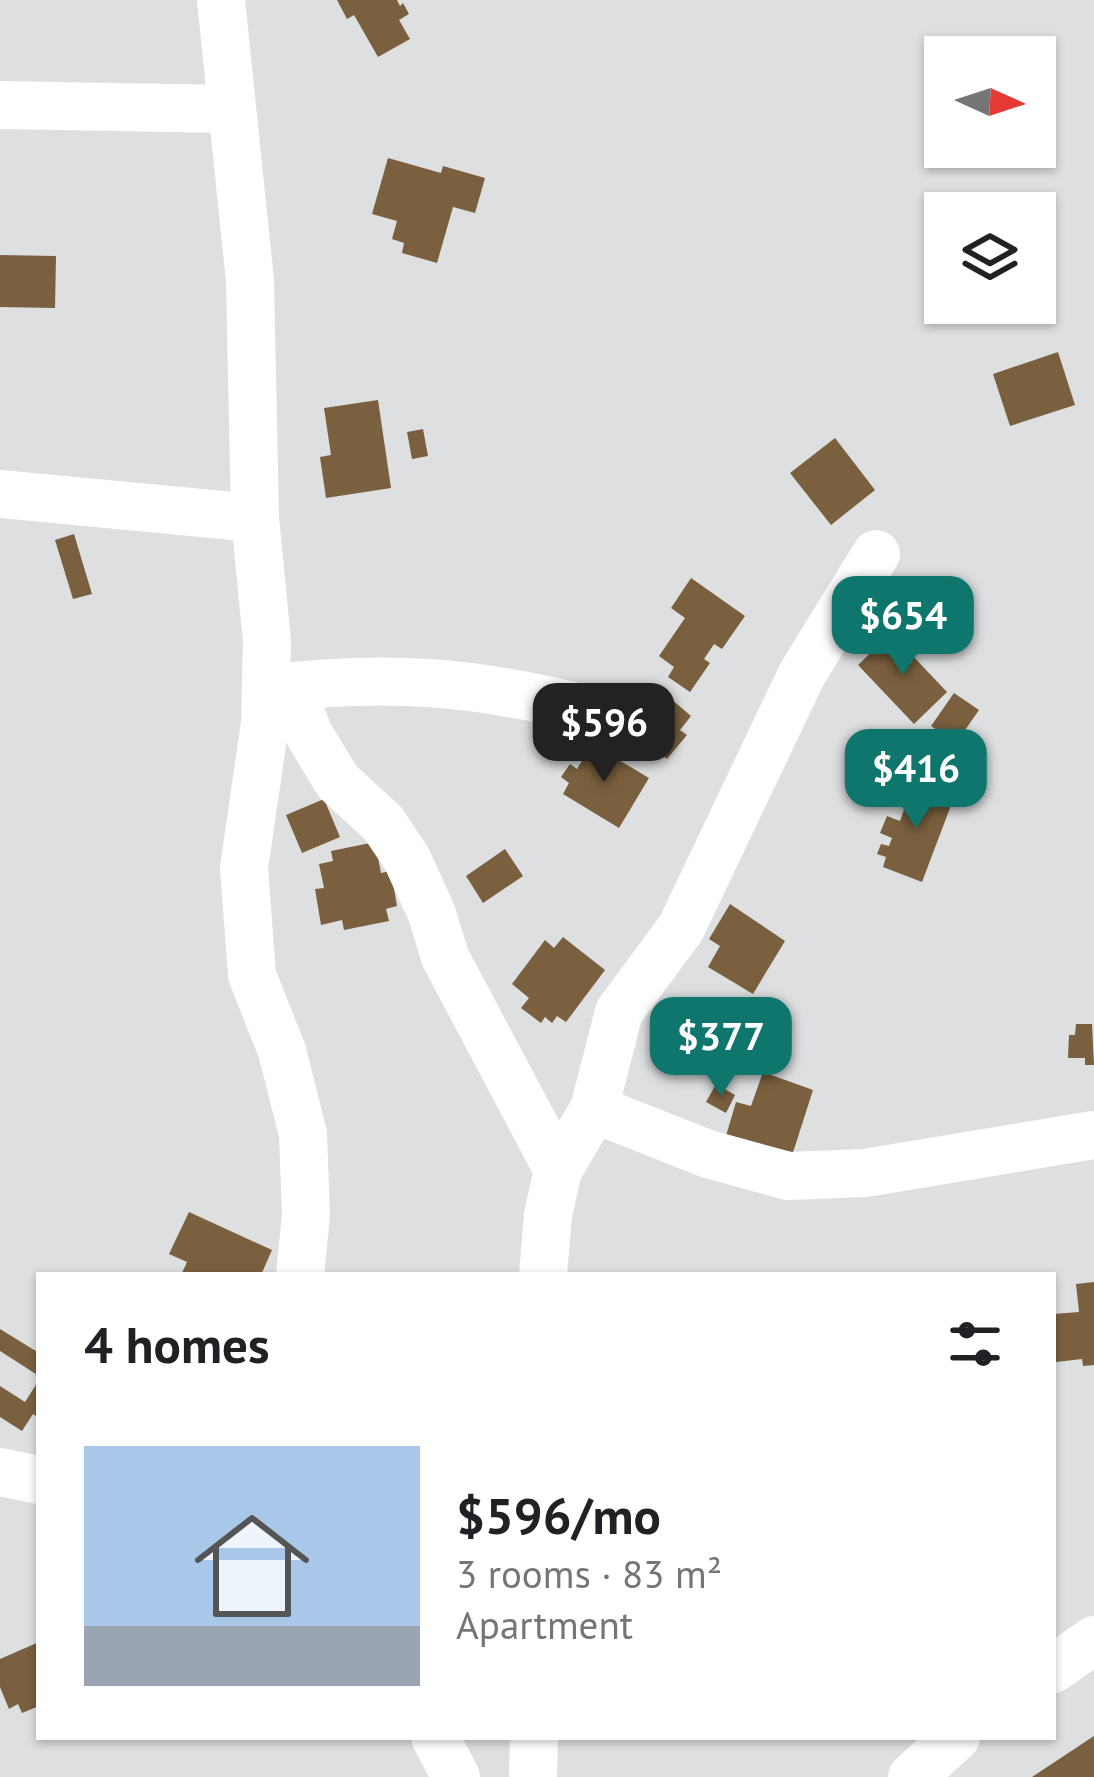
<!DOCTYPE html>
<meta charset="utf-8">
<style>
body{margin:0;font-family:"PT Sans",sans-serif;background:#f6f6f6;color:#202124;height:100vh;display:flex;flex-direction:column;font-size:45px;white-space:nowrap}
*{box-sizing:border-box;margin:0}
p{font-size:39px;color:#757577}
.icon{flex:none;width:66px;height:66px;fill:none;stroke:currentColor;stroke-width:2;stroke-linecap:round;stroke-linejoin:round}
.map{position:relative;flex:1;overflow:hidden}
.drawer{position:absolute;left:36px;top:1272px;width:1020px;height:468px;display:flex;flex-direction:column;background:#fff;border-radius:0px;box-shadow:0 3px 9px #0004}
.drawer>*{flex:none}
.needle{width:78px;rotate:93deg}
.controls{position:absolute;left:924px;top:36px;display:grid;gap:24px}
.controls a{display:grid;place-items:center;width:132px;height:132px;border-radius:0px;background:#fff;box-shadow:0 3px 9px #0004;font-size:60px}
.price{position:absolute;translate:-50% -102px;padding:0 27px;border-radius:24px;background:#0f766e;color:#fff;font-size:39px;line-height:78px;filter:drop-shadow(0 3px 6px #0008)}
.price::after{content:'';position:absolute;left:50%;top:72px;width:36px;height:27px;margin-left:-18px;background:inherit;clip-path:polygon(0 0,100% 0,50% 100%)}
.price.current{background:#222;color:#fff}
ul{padding:0;list-style:none}
li{display:flex;align-items:center;gap:36px;height:300px;padding:0 48px}
li+li{border-top:3px solid #e0e0e0}
li span{display:grid;place-items:center;flex:none;width:336px;height:240px;border-radius:0px;color:#555}
li>.icon{margin-inline-start:auto}
span .icon{width:144px;height:144px;fill:#fffc;stroke-width:1}
li b{font-size:51px}
h2{display:flex;justify-content:space-between;align-items:center;height:144px;padding:0 48px;font-size:51px}
.map>svg:first-child{display:block}
.building{fill:#7a603e}
.lines{fill:none;stroke-linecap:round;stroke-linejoin:round}
.minor{stroke:#fff;stroke-width:48}
</style>
<div class="map">
<svg width="1094" height="1777" viewBox="0 0 1094 1777">
<rect width="100%" height="100%" fill="#dddfe0"/>
<g class="building">
<polygon points="337,0 397,0 400,6 403,3 409,14 399,20 410,39 378,57 354,15 347,19"/>
<polygon points="388,158 441,173 443,166 485,178 475,213 453,207 437,263 402,253 404,243 392,239 397,221 372,214"/>
<polygon points="0,255 56,256 55,308 0,307"/>
<polygon points="1058,352 1075,405 1010,426 993,374"/>
<polygon points="378,400 391,488 326,498 320,457 331,455 324,408"/>
<polygon points="423,429 428,456 412,459 407,432"/>
<polygon points="835,438 875,490 831,525 790,473"/>
<polygon points="74,534 92,594 73,599 55,540"/>
<polygon points="691,578 745,616 722,649 714,644 704,659 710,663 690,692 668,677 674,667 659,656 685,618 671,608"/>
<polygon points="891,633 947,692 914,724 858,665"/>
<polygon points="656,686 691,716 680,730 687,735 667,759 655,749 647,757 614,730 618,724 610,717 630,694 641,704"/>
<polygon points="954,693 979,710 956,743 931,726"/>
<polygon points="592,744 649,778 619,828 563,794 569,783 561,777 570,764 577,769"/>
<polygon points="929,780 946,787 943,796 953,800 922,882 883,867 886,857 877,854 881,844 889,846 892,838 880,833 887,816 900,821 914,782 927,787"/>
<polygon points="324,799 340,837 302,853 286,815"/>
<polygon points="375,842 381,873 391,871 397,906 386,909 389,921 344,930 342,920 321,925 315,889 324,888 319,864 333,861 331,851"/>
<polygon points="505,849 523,876 483,903 466,876"/>
<polygon points="730,904 785,941 753,994 708,967 720,946 709,939"/>
<polygon points="563,937 605,970 566,1022 557,1016 552,1023 545,1017 541,1023 521,1008 529,998 512,984 545,940 554,948"/>
<polygon points="1076,1024 1092,1024 1094,1065 1085,1065 1085,1058 1068,1058 1069,1035 1075,1035"/>
<polygon points="763,1072 813,1090 789,1165 723,1146 736,1102 751,1106"/>
<polygon points="716,1084 735,1095 726,1113 706,1102"/>
<polygon points="189,1212 272,1250 261,1275 181,1275 187,1262 169,1254"/>
<polygon points="1094,1282 1094,1365 1083,1366 1082,1359 1056,1362 1053,1314 1079,1312 1076,1284"/>
<polygon points="0,1329 39,1353 39,1376 0,1351"/>
<polygon points="39,1380 39,1418 33,1414 22,1431 0,1417 0,1386 25,1402"/>
<polygon points="39,1642 39,1706 22,1713 18,1704 9,1709 0,1687 0,1659"/>
<polygon points="1094,1736 1094,1777 1032,1777"/>
</g>
<g class="lines">
<g class="minor">
<polyline points="221,0 250,281 255,518 267,641 265,723 244,868 252,975 282,1051 303,1134 306,1215 300,1275"/>
<polyline points="0,105 231,109"/>
<polyline points="0,494 255,518"/>
<polyline points="289,686 310,736 338,782 383,823 407,859 432,914 445,957 558,1170"/>
<path d="M267,689C385,674 474,681 589,710"/>
<polyline points="594,1109 708,1154 788,1176 865,1173 1094,1135"/>
<polyline points="543,1275 548,1215 558,1170 594,1109 619,1012 681,928 802,674 876,554"/>
<polyline points="0,1472 39,1480"/>
<polyline points="1053,1669 1094,1640"/>
<polyline points="435,1737 456,1777"/>
<polyline points="533,1777 534,1737"/>
<polyline points="912,1777 956,1737"/>
</g>
</g>
</svg>
<div class="controls">
<a><svg class="needle" viewBox="-14 -14 28 28"><path d="M0-13l5 13h-10z" fill="#e53935"/><path d="M0 13l5-13h-10z" fill="#757577"/></svg></a>
<a><svg class="icon" aria-label="layers" viewBox="0 0 24 24"><path d="M12 4l9 5-9 5-9-5zM3 14l9 5 9-5"/></svg></a>
</div>
<b class="price" style="left:903px;top:678px">$654</b>
<b class="price current" style="left:604px;top:785px">$596</b>
<b class="price" style="left:916px;top:831px">$416</b>
<b class="price" style="left:721px;top:1099px">$377</b>
<section class="drawer">
<h2>4 homes<svg class="icon" aria-label="filters" viewBox="0 0 24 24"><path d="M4 7h16M4 17h16"/><circle cx="9" cy="7" r="2"/><circle cx="15" cy="17" r="2"/></svg></h2>
<ul>
<li><span style="background:linear-gradient(#a9c7e8 75%,#9aa5b1 0)"><svg class="icon" aria-label="home" viewBox="0 0 24 24"><path d="M3 11l9-7 9 7M6 9v11h12V9"/></svg></span><div><b>$596/mo</b><p>3 rooms · 83 m²</p><p>Apartment</p></div></li>
</ul>
</section>
</div>
